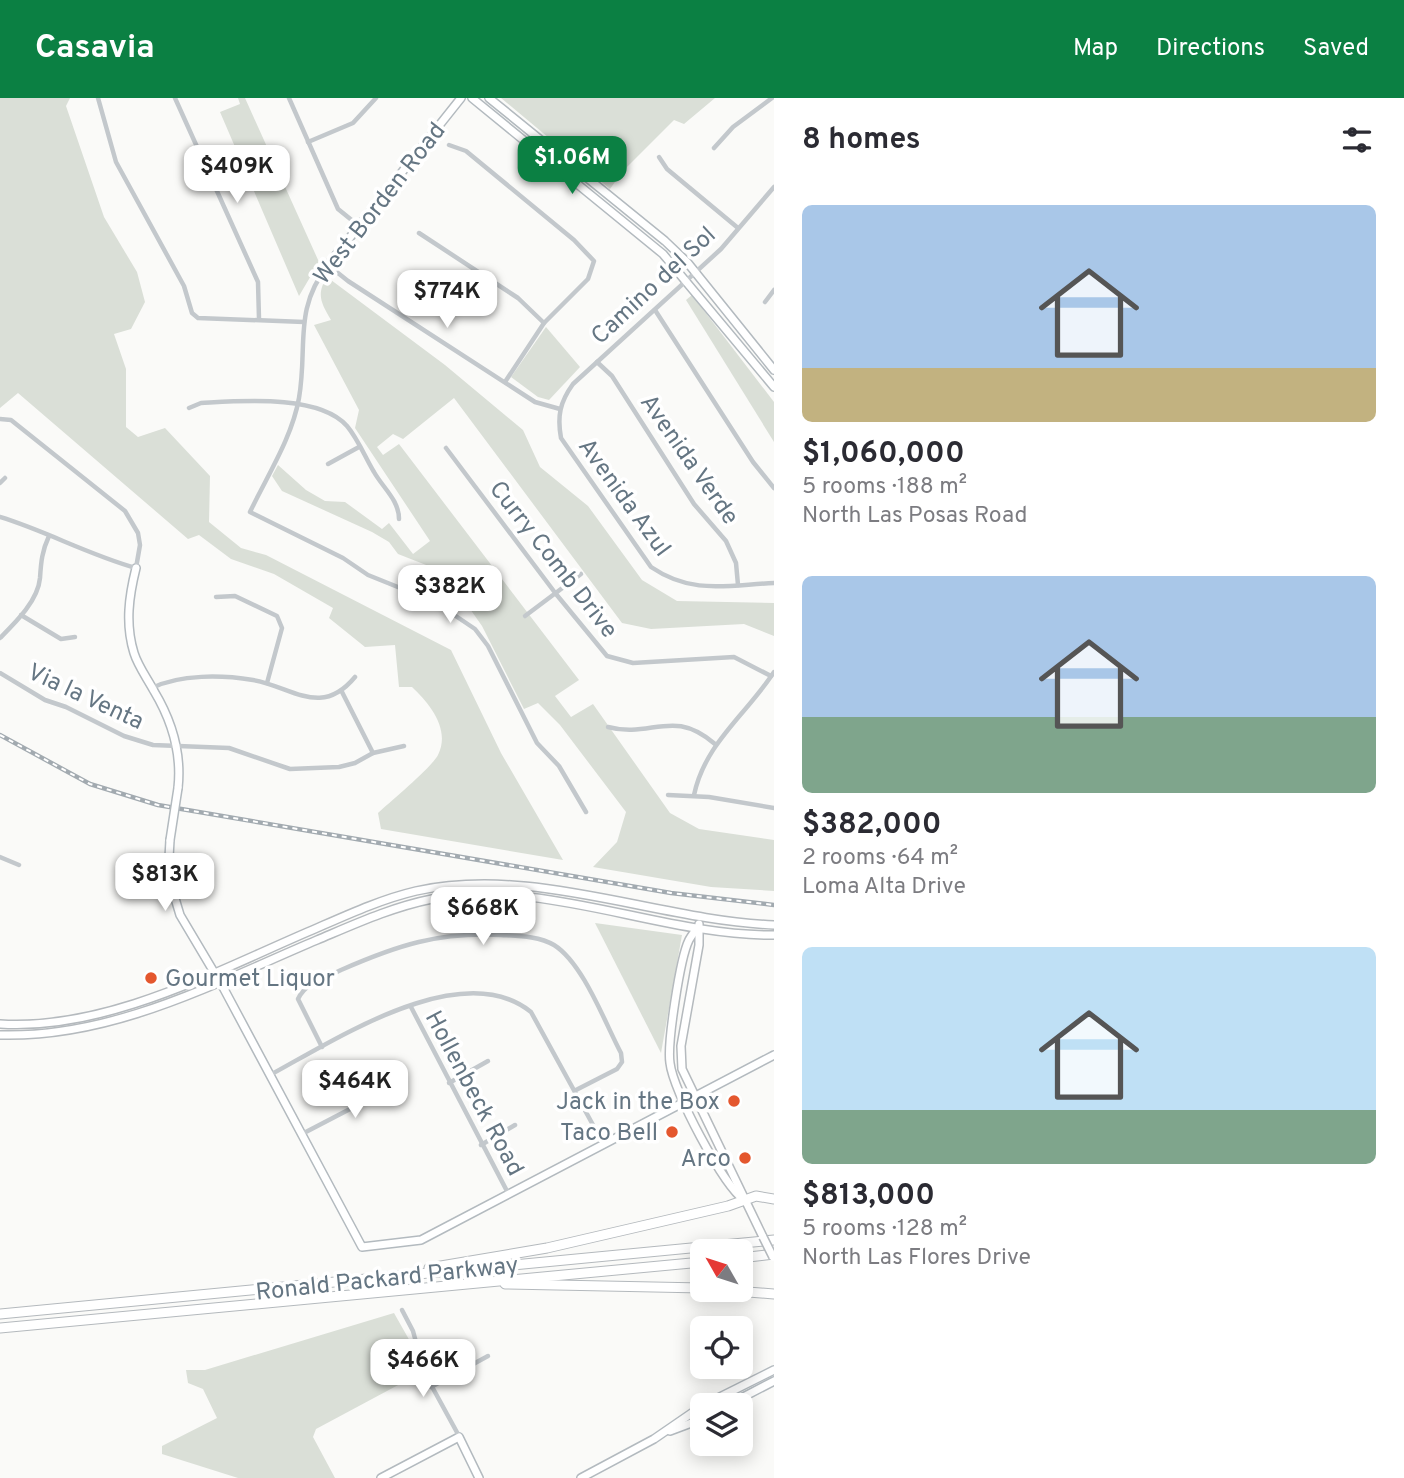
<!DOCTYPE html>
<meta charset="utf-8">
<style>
body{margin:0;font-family:Overpass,sans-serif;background:#f7f7f7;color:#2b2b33;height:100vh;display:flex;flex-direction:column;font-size:26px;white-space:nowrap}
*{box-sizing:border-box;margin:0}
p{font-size:23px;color:#7c7c81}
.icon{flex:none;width:38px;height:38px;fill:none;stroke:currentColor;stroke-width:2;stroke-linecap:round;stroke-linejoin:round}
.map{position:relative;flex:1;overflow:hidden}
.drawer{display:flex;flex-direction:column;background:#fff;width:630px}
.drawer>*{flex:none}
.needle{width:46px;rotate:309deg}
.fabs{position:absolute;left:690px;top:1141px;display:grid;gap:14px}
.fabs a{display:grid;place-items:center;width:63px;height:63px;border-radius:10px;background:#fff;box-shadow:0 4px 18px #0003;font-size:35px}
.price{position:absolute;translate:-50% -60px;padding:0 16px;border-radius:14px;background:#fff;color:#222;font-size:23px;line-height:46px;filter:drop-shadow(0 2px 4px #0008)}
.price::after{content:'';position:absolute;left:50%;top:42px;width:21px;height:16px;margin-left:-10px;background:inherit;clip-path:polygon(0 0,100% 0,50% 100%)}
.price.selected{background:#0b8043;color:#fff}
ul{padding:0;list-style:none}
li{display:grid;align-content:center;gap:14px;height:371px;padding:0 28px}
li span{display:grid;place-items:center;height:217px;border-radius:10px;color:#555}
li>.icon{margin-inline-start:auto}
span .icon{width:126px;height:126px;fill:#fffc;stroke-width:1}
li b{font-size:30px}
h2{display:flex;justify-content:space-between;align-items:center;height:84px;padding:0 28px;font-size:30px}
header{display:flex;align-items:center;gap:42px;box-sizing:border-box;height:98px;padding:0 35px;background:#0b8043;color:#fff}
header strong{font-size:33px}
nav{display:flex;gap:38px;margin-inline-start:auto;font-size:24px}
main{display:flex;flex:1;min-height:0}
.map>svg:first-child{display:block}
.green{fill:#dadfd7}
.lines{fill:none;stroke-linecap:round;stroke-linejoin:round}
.secondary-casing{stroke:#b3babf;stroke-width:10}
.primary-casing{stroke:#b5babe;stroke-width:10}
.highway-casing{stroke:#b4b9bd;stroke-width:11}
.street{stroke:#c3c8cc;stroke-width:4.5}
.secondary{stroke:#fff;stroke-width:7}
.primary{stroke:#fff;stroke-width:7}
.highway{stroke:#fff;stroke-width:9}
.rail-casing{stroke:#a2aab0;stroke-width:4.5}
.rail{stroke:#fff;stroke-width:2;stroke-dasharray:5;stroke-linecap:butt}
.secondary-bridge-casing{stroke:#b3babf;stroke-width:10;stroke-linecap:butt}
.primary-bridge-casing{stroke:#b5babe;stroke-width:10;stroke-linecap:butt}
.secondary-bridge{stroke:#fff;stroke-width:7}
.primary-bridge{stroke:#fff;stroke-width:7}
.poi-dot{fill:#e4572e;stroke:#fff;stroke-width:2.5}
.labels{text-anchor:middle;stroke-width:7;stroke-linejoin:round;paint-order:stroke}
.street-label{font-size:24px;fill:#657683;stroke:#fff}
.poi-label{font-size:24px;fill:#657683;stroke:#fff;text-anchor:end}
</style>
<header>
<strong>Casavia</strong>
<nav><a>Map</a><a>Directions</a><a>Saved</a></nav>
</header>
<main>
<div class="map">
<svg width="774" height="1380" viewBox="0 0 774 1380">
<rect width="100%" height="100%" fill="#fafaf8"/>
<g class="green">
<path d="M0,0H70L66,8L104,119L137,174L145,204L131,231L114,236L126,271V329L138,339L165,330L210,378L209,424L241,450L266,457L451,552L501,655L563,762L381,731L378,715C391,703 431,670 438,657C451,631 429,605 412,589H399L395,547L365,549L329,520L333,510L274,476L231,461L199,437L188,441L18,295L0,310Z"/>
<polygon points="238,0 245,0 319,164 299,198 220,14 240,6"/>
<polygon points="501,0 715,0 684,26 674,22 622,74 610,91"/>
<path d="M327,179L445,267L523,332L540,369L588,408L642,482L677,503L774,505V538L744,526L651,531L622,525L454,300L403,341L393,336L377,349L383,357L399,346L579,582L555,598L571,619L593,606L670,715L699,731L774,742V793L711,789L593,769L617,744L626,714L560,627L538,605L524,611L482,528L444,474L398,456L389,444L372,434L282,393L272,378L278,367L306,392L325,403L345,404L382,431L389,425L413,456L430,443L355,330L359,312L314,227L331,222C321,205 316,196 327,179Z"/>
<polygon points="692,197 774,304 774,344 686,202"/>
<polygon points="546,229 580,269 549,302 538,299 511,279"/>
<polygon points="595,825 682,837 661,955"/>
<polygon points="394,1215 428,1275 415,1278 316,1331 313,1339 335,1380 238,1380 162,1356 162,1348 217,1320 203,1291 188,1285 186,1272 205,1272"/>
</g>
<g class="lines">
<defs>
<g id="secondary">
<polyline points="472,0 663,156 774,289"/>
<polyline points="489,0 665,143 687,164 774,272"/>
<polyline points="328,167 461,0"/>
<path d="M136,470C129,498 125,526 134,555C138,568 147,580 154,593C172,623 182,654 178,690"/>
<polyline points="170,742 168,777 180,817 224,891 362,1149 421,1142 774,957"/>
<polyline points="704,1307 774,1272"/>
<polyline points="728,1307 774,1283"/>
<polyline points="670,1333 702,1321"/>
<polyline points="381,1380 459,1339 479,1380"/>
<polyline points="581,1380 654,1341 702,1308"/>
</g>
<g id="primary">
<polyline points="699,826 699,847 681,948 682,971 763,1139"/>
<path d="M698,829C695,833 691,838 689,842C680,860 667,946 670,965C673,993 723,1087 744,1102"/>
<path d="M0,926C108,933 220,871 317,830C349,816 382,801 416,793C535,767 655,822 774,827"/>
<path d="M0,937C114,940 215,885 317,842C355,826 392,809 432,801C547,780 660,838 774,837"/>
</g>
<g id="highway">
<polyline points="740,1160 774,1156"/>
<polyline points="429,1170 547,1150 728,1108 756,1098 774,1101"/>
<polyline points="505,1186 702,1190"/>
<polyline points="723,1192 774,1196"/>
<polyline points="0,1216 774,1142"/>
<polyline points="0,1230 702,1164"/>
</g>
</defs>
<use href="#secondary" class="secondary-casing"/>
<use href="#primary" class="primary-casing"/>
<use href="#highway" class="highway-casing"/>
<g class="street">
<polyline points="98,0 116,64 184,188 192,215 198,220 304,224"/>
<polyline points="175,0 258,184 259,221"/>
<polyline points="289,0 338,111 359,128"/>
<polyline points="308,44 353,25 376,0"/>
<polyline points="449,47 466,53 574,142 594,163 588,181 544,225 505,284"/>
<polyline points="714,50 733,29 772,0"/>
<polyline points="659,59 667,71 738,130"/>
<path d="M774,89L721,151L573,286C560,304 557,318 561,340L651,469C692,497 727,487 774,485"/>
<polyline points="419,135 518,200 544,225"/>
<polyline points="765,204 774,192"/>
<polyline points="655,212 753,364 774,390"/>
<polyline points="597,264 612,278 694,406 726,443 736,465 738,487"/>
<path d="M189,310L201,305C240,303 319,296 347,328C358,341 365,359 374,374C383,390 399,402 399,421"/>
<path d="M560,311L535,304L348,183L328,167C293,212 308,248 299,300C292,340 267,378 250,414L343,460L368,477L435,504L475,531L488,548L537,645L559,668L586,714"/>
<path d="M0,321L11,322L125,413L138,435L140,447L136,470C89,457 46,433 0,419"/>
<polyline points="446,350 556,496 607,558 633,565 734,559 771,578"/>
<polyline points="328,366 359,349"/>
<polyline points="0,385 5,380"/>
<polyline points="216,499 235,498 277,518 282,530 267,585"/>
<polyline points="21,517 61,541 75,539"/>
<polyline points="525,518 581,476"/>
<path d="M0,540C15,525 38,503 40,480C41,464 42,453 49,438"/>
<polyline points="0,575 45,602 66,609 124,638 153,647 229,650 290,671 339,669 355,665 373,655 404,648"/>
<path d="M152,590C180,576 222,577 253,582C293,589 321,620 355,579"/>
<polyline points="342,594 373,655"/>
<path d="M608,629C652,641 672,609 715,646"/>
<polyline points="668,697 709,699 774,710"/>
<path d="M694,697C705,645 746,617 774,574"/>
<polyline points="0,759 19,767"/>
<polyline points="411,909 509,1097"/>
<path d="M322,949L298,901C306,884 325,880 341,872C398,847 438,834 501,837C518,838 539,838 554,847C583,865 605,925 621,955L622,964L617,971L576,992"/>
<path d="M270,977C335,942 462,858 531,914L604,1047"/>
<polyline points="449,985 488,963"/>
<polyline points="302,1036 398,986"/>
<polyline points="481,1047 515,1027"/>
<polyline points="402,1212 413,1233 424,1274 459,1338"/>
<polyline points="431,1289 488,1258"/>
</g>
<use href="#secondary" class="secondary"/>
<use href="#primary" class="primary"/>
<use href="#highway" class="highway"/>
<defs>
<polyline id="rail" points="0,637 90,686 158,707 671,795 774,807"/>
</defs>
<use href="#rail" class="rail-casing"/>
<use href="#rail" class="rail"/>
<defs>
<polyline id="secondary-bridge" points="170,742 178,690"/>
<polyline id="primary-bridge" points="763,1139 773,1159"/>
</defs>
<use href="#secondary-bridge" class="secondary-bridge-casing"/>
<use href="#primary-bridge" class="primary-bridge-casing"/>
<use href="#secondary-bridge" class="secondary-bridge"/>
<use href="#primary-bridge" class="primary-bridge"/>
</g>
<g class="poi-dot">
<circle cx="151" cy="880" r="7"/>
<circle cx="734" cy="1003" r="7"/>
<circle cx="672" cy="1034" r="7"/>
<circle cx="745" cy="1060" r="7"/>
</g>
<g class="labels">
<g class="street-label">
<text transform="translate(379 105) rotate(-52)" y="8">West Borden Road</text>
<text transform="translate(653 187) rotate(-43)" y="8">Camino del Sol</text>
<text transform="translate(690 361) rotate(55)" y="8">Avenida Verde</text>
<text transform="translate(625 399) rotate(54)" y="8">Avenida Azul</text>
<text transform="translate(554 461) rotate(52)" y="8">Curry Comb Drive</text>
<text transform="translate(86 598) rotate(25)" y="8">Via la Venta</text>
<text transform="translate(475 995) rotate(62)" y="8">Hollenbeck Road</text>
<text transform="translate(387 1180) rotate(-6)" y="8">Ronald Packard Parkway</text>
</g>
<g class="poi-label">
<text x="165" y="888" text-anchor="start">Gourmet Liquor</text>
<text x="720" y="1011">Jack in the Box</text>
<text x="658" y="1042">Taco Bell</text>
<text x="731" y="1068">Arco</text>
</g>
</g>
</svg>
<div class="fabs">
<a><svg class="needle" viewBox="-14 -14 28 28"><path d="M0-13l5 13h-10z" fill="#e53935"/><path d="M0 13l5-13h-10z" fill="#7c7c81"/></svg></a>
<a><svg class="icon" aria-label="locate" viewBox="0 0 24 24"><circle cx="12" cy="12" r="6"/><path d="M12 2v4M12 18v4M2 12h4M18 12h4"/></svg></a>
<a><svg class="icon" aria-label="layers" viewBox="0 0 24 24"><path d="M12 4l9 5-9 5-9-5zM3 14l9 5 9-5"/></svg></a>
</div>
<b class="price selected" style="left:572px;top:98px">$1.06M</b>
<b class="price" style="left:237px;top:107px">$409K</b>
<b class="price" style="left:447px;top:232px">$774K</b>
<b class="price" style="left:450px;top:527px">$382K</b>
<b class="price" style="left:165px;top:815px">$813K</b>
<b class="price" style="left:483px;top:849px">$668K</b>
<b class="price" style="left:355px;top:1022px">$464K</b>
<b class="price" style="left:423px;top:1301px">$466K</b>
</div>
<section class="drawer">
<h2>8 homes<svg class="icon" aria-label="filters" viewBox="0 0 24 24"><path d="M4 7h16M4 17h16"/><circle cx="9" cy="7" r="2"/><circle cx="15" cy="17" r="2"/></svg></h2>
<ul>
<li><span style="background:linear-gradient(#a9c7e8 75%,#c2b280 0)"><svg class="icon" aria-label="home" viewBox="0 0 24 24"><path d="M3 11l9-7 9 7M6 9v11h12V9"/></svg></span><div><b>$1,060,000</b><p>5 rooms · 188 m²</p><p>North Las Posas Road</p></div></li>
<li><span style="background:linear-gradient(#a9c7e8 65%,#7fa58c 0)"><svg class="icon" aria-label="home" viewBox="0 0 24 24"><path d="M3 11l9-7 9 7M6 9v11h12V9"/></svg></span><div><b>$382,000</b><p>2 rooms · 64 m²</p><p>Loma Alta Drive</p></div></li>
<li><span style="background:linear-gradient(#bfe0f5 75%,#7fa58c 0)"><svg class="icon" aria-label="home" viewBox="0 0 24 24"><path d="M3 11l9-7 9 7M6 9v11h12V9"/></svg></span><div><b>$813,000</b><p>5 rooms · 128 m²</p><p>North Las Flores Drive</p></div></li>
</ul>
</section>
</main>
